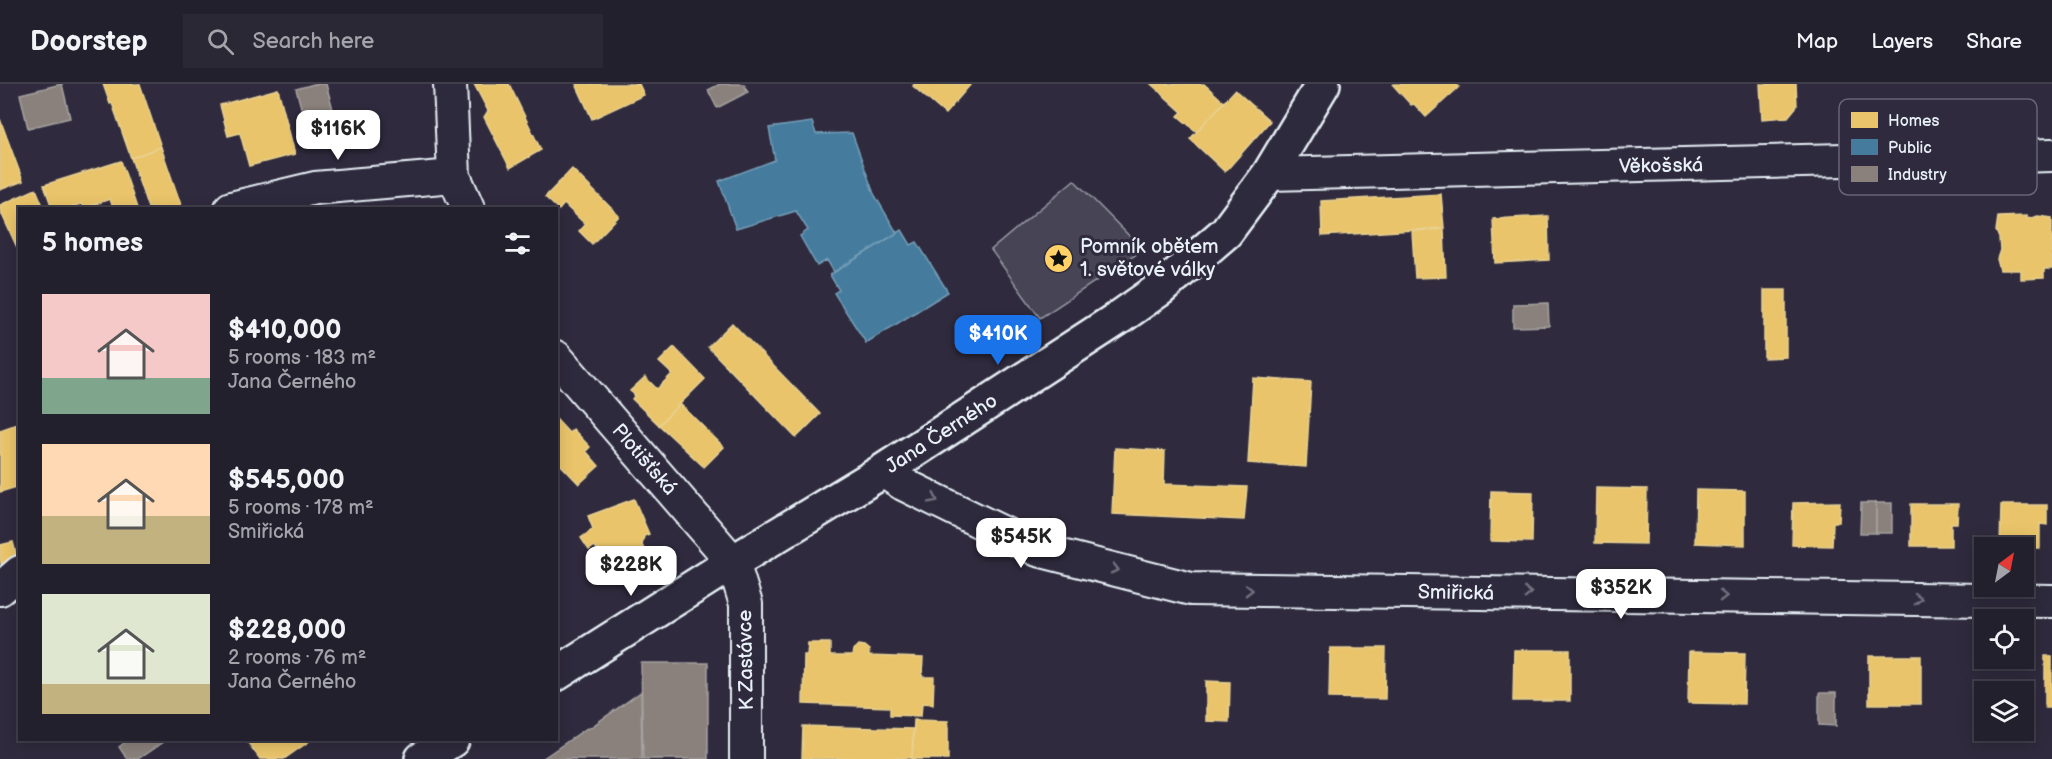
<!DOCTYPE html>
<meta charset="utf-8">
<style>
body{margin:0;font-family:"Balsamiq Sans",sans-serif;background:#2b2836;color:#f1f3f6;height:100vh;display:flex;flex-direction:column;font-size:22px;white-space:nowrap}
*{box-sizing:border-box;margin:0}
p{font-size:20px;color:#a3a3aa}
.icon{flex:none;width:33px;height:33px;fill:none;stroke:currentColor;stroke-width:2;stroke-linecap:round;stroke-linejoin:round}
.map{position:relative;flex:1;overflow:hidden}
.details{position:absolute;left:18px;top:123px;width:540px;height:534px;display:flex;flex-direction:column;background:#23202e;border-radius:0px;box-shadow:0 3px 15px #0003,0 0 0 2px #403e4a}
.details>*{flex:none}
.needle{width:39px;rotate:32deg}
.controls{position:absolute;left:1974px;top:453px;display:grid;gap:12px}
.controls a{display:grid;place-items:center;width:60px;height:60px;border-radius:0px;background:#23202e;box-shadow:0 3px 15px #0003,0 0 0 2px #403e4a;font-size:30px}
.price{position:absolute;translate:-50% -51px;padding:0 14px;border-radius:12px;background:#fff;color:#222;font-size:20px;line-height:39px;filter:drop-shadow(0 2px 3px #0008)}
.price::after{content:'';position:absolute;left:50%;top:36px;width:18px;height:14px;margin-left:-9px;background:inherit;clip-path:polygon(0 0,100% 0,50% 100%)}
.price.selected{background:#1a73e8;color:#fff}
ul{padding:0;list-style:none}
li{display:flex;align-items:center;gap:18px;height:150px;padding:0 24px}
li span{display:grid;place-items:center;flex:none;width:168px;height:120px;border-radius:0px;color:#555}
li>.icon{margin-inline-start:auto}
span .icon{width:72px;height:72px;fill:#fffc;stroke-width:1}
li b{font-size:26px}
h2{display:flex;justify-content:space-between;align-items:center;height:72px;padding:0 24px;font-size:26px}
header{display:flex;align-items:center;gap:36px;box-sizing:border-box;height:84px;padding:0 30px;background:#23202e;border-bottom:2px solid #403e4a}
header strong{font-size:28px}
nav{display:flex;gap:33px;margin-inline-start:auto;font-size:21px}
.search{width:420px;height:54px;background:#2b2836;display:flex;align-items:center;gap:15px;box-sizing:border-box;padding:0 21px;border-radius:0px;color:#a3a3aa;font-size:22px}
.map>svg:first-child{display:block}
.green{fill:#464455;stroke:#979aa6;stroke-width:1.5}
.homes{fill:#e9c46a;stroke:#e9d295;stroke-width:1.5}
.public{fill:#457b9d;stroke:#769eb8;stroke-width:1.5}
.industry{fill:#8a817c;stroke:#a6a3a1;stroke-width:1.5}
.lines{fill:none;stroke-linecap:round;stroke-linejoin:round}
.minor-casing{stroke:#e8f1f8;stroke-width:36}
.tertiary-casing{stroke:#e8f1f8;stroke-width:38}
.minor{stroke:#2f2a3d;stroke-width:32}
.tertiary{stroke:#2f2a3d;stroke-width:33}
.oneway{stroke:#70707e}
.labels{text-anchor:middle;stroke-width:6;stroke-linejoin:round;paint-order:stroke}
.street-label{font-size:20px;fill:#e8f1f8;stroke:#2f2a3d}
.poi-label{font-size:20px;fill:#e8f1f8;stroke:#2f2a3d;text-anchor:start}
.key{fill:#2f2a3d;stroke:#666675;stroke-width:1.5}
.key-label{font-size:16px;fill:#e8f1f8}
</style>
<header>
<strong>Doorstep</strong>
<div class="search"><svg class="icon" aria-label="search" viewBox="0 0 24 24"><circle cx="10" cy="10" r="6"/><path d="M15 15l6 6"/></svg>Search here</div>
<nav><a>Map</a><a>Layers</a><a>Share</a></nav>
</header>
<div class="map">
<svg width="2052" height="675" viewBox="0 0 2052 675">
<rect width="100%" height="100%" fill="#2f2a3d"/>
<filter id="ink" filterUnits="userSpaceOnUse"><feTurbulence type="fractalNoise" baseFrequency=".0167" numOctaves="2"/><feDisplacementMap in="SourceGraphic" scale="12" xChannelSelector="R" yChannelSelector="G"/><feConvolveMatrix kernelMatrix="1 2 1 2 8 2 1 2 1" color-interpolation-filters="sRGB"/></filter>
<g filter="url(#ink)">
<polygon class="green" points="1074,96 1143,166 1040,234 991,166"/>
<g class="homes">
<polygon points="103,0 140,0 161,63 131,74 112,19 110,20"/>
<polygon points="474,0 509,0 541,66 510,84 484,33 488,27"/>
<polygon points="576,0 639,0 644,11 592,35"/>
<polygon points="914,0 971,0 945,30 913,2"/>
<polygon points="1151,0 1204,0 1224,18 1197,48 1178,32 1182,28"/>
<polygon points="1394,0 1456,0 1459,3 1426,33 1414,20 1411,21 1393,1"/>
<polygon points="1760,0 1796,0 1797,22 1788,33 1762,35"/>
<polygon points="278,5 295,70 249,82 240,49 228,52 220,21"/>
<polygon points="1235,6 1270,37 1225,88 1190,55"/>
<polygon points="0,35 23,97 0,106"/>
<polygon points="161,63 182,124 148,124 131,74"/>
<polygon points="121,77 137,124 113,124 110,115 84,124 81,120 70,124 52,124 44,101"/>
<polygon points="572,85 619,132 592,160 579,147 585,140 564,120 559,126 545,113"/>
<polygon points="36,105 44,124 20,124 20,170 0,126 0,121"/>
<polygon points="1441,110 1444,144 1322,152 1321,117"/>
<polygon points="1548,132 1549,176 1495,179 1493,135"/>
<polygon points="2027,132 2027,135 2038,132 2052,134 2052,185 2044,185 2044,194 2021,195 2021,186 2000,186 1997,175 2000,166 1999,154 1996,147 1998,133"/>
<polygon points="1444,145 1446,193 1415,194 1412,147"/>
<polygon points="1764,206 1786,206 1786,273 1764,274"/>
<polygon points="732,239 820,330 796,354 708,263"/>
<polygon points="674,263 705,295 659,341 632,315 635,311 630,307 645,293 657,305 672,290 659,278"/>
<polygon points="1253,294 1311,298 1306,383 1248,379"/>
<polygon points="680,320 724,363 704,383 659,341"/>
<polygon points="556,335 569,349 573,345 590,363 586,367 599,382 579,400 556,376"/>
<polygon points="20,339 20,402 0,408 0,346"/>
<polygon points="1115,364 1165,367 1164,400 1247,403 1244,436 1112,430"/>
<polygon points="1596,404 1647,405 1646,460 1595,459"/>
<polygon points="1696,406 1745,407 1745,461 1695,459"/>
<polygon points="1491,407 1533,408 1532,458 1490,457"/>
<polygon points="634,415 649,450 644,452 642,461 644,465 610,486 595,462 589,466 581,454 593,445 588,432"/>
<polygon points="1840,418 1839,438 1833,438 1832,462 1792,461 1793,419"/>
<polygon points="1911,420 1958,420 1957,439 1951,439 1951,462 1911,462"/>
<polygon points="2001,421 2047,421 2047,441 2040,440 2040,464 2000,464"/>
<polygon points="13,458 18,477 4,491 0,476 0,461"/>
<polygon points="808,559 830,559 830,572 852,572 853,566 858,561 864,562 869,566 869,572 923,574 922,593 934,593 933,620 922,619 921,632 890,631 890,623 803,620 804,571 807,571"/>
<polygon points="1330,564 1386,564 1385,615 1329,614"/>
<polygon points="1514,566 1570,566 1570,617 1513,617"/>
<polygon points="1689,568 1745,569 1744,620 1688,619"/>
<rect x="1869" y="572" width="52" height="48"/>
<rect x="2045" y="572" width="7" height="51"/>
<polygon points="1206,597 1230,598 1229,638 1206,637"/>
<polygon points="914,636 948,637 948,675 912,675"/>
<polygon points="803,642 913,645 912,674 802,675"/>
<polygon points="246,656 311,656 284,675 260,675"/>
</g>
<g class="public">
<polygon points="812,38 816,50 852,49 874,110 897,149 834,188 827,176 817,182 800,152 808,146 796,127 736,145 719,97 775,76 769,44"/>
<polygon points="902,146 911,161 917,158 948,208 866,259 834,209 839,206 830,191"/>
</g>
<g class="industry">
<polygon points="62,0 70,34 28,44 20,10"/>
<polygon points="314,0 326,0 339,47 310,56 296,5"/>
<polygon points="720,0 744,0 748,8 717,24 708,6"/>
<polygon points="1548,219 1549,242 1513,243 1513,220"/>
<polygon points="1861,419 1876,419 1876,449 1860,449"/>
<rect x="1876" y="419" width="16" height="30"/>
<polygon points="641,579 708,579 708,675 643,675"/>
<polygon points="641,608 642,675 542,675 587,644 588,645"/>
<polygon points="1819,609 1836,609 1836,642 1819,641"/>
<polygon points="128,656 166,656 138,675 127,675 119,663"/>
</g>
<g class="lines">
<defs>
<g id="minor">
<polyline points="450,0 454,92 468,124"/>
<polyline points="1269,90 2052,71"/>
<polyline points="231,124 315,104 454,92"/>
<polyline points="556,273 733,478 746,520 746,675"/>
<polyline points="883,387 903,400 1038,466 1191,505 2052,517"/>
<polyline points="0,505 20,488"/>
</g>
<g id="tertiary">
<polyline points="556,590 733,478 883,387 1120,233 1160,205 1226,148 1269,90 1323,0"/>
<polyline points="422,675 452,656"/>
</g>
</defs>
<use href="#minor" class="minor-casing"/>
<use href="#tertiary" class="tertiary-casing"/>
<use href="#minor" class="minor"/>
<use href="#tertiary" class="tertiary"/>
</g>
<defs><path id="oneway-chevron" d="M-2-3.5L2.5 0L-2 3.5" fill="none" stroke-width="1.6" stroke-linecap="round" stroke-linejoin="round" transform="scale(1.5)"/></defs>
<g class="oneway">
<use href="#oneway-chevron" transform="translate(934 415) rotate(26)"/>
<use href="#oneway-chevron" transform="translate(1115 485) rotate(14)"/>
<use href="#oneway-chevron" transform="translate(1249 506) rotate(1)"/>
<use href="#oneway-chevron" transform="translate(1528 509) rotate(1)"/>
<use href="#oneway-chevron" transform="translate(1723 512) rotate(1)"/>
<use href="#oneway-chevron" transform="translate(1918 515) rotate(1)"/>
</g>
</g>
<defs>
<symbol id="sight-disc" viewBox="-11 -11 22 22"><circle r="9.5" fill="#ffd166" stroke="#2f2a3d"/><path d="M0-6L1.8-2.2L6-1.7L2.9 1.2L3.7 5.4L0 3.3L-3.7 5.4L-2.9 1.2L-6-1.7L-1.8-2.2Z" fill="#111"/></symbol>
</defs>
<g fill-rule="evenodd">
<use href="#sight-disc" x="1042" y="158" width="33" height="33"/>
</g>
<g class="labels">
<g class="street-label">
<text transform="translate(1661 81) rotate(-1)" y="7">Věkošská</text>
<text transform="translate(941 349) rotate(-33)" y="7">Jana Černého</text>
<text transform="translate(645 375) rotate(49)" y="7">Plotišťská</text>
<text transform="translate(1456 508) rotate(1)" y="7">Smiřická</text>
<text transform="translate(745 576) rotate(-91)" y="7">K Zastávce</text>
</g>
<g class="poi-label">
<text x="1080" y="169">Pomník obětem<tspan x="1080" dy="23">1. světové války</tspan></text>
</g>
</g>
<rect x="1839" y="15" width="198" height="96" rx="9" class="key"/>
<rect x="1851" y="28" width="27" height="16" fill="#e9c46a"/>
<rect x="1851" y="55" width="27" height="16" fill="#457b9d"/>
<rect x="1851" y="82" width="27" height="16" fill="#8a817c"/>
<g class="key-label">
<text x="1888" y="42">Homes</text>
<text x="1888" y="69">Public</text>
<text x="1888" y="96">Industry</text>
</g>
</svg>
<div class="controls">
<a><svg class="needle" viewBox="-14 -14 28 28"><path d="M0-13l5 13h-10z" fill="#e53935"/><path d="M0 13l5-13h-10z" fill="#a3a3aa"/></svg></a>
<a><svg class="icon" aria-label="locate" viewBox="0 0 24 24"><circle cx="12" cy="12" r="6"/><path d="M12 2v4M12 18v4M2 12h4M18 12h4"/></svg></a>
<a><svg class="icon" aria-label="layers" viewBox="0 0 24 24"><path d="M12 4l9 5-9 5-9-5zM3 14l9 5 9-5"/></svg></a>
</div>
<b class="price" style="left:338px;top:77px">$116K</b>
<b class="price selected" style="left:998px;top:282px">$410K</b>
<b class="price" style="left:1021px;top:485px">$545K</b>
<b class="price" style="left:631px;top:513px">$228K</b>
<b class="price" style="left:1621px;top:536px">$352K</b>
<section class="details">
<h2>5 homes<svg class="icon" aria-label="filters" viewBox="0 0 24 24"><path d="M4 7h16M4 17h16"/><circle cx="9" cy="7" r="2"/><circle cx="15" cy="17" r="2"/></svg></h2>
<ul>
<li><span style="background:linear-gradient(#f6c9c9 70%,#7fa58c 0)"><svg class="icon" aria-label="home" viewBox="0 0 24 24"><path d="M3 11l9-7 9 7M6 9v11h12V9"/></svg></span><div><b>$410,000</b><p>5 rooms · 183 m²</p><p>Jana Černého</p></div></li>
<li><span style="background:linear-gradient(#ffd9b3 60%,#c2b280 0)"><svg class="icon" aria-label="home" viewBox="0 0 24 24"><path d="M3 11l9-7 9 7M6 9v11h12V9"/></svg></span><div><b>$545,000</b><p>5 rooms · 178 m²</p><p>Smiřická</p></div></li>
<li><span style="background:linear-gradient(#dfe7d0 75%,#c2b280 0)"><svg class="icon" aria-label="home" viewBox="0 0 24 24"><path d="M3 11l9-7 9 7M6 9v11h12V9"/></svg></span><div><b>$228,000</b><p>2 rooms · 76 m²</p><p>Jana Černého</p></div></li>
</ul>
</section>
</div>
